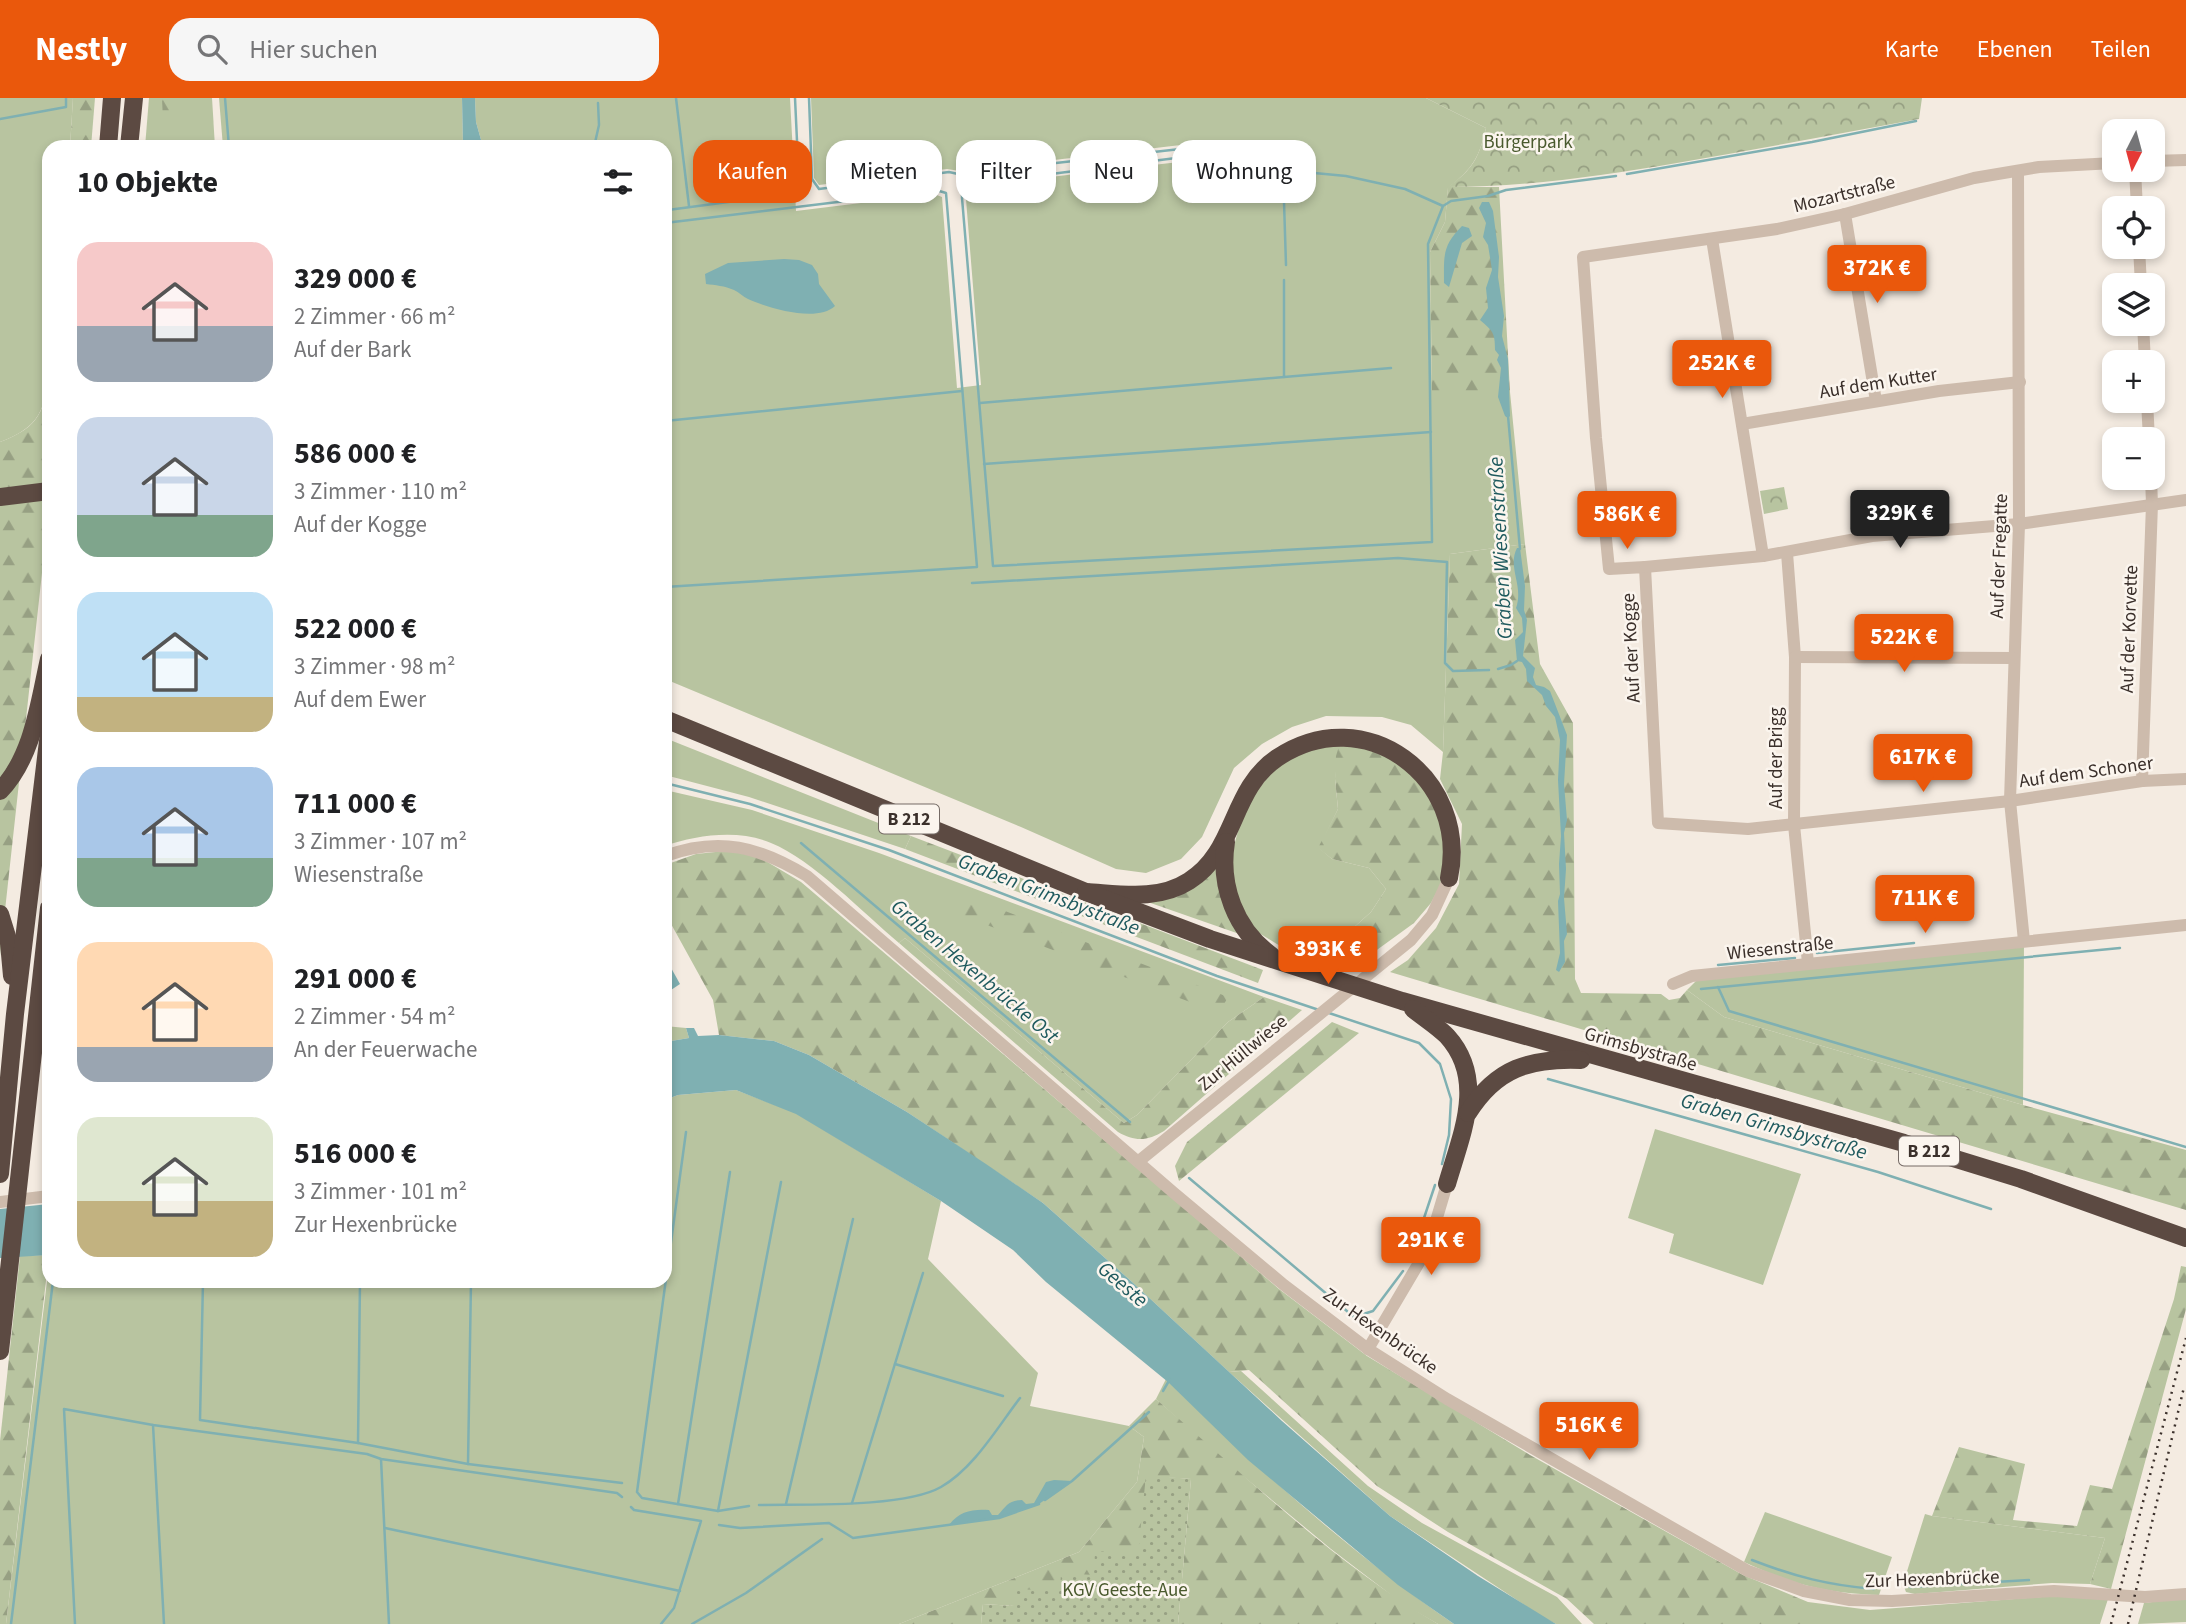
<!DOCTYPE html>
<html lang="de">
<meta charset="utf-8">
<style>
body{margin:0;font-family:"Source Sans 3",sans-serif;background:#f6f6f6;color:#202124;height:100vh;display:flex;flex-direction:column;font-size:26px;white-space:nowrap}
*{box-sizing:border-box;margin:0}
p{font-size:23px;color:#757577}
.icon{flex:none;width:38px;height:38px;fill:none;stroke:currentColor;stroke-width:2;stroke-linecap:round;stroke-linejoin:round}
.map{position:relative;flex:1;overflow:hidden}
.details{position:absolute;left:42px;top:42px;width:630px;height:1148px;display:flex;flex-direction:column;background:#fff;border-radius:21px;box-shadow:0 4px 10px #0003}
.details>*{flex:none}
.banner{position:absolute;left:693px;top:42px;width:665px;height:63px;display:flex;gap:14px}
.needle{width:46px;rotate:186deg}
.tools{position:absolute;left:2102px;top:21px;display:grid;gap:14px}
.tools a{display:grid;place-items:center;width:63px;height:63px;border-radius:14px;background:#fff;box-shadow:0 4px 10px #0003;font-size:35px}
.price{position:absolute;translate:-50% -60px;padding:0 16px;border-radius:7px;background:#ea580c;color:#fff;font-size:23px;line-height:46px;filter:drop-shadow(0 2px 4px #0008)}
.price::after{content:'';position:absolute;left:50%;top:42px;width:21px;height:16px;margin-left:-10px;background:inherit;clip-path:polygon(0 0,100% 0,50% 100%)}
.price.current{background:#222;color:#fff}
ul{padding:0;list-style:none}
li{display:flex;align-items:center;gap:21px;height:175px;padding:0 35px}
li span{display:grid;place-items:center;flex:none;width:196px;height:140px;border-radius:21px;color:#555}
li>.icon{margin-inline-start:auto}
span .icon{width:84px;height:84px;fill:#fffc;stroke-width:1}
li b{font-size:30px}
h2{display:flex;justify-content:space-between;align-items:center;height:84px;padding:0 35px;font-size:30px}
.pill{padding:0 24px;border-radius:21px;background:#fff;box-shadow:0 4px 10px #0003;font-size:24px;line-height:63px}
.pill.current{background:#ea580c;color:#fff}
header{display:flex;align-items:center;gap:42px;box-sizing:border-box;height:98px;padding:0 35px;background:#ea580c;color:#fff}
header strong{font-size:33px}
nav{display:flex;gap:38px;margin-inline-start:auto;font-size:24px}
.search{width:490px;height:63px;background:#f6f6f6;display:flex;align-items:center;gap:18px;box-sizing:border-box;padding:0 24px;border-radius:21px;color:#757577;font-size:26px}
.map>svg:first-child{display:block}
.grass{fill:#b8c4a0}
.forest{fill:url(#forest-firs)}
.park{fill:url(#park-crowns)}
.garden{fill:url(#garden-dots)}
.water{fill:#7fb0b2}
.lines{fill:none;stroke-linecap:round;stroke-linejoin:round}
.stream{stroke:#7fb0b2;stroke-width:2.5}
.minor{stroke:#cdbbac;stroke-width:12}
.highway{stroke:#5c4a42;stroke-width:18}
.rail{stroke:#3b302b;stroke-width:2.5;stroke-dasharray:2 5;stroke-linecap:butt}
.labels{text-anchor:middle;stroke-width:5;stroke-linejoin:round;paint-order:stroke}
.shield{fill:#fbf5ee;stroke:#756b66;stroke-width:2}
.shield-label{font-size:18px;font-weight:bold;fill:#3b302b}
.park-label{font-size:19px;fill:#4a5a2e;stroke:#fbf5ee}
.street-label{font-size:19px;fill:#3b302b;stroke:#fbf5ee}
.water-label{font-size:21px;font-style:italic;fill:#1f5a5e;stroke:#fbf5ee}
</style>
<header>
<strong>Nestly</strong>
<div class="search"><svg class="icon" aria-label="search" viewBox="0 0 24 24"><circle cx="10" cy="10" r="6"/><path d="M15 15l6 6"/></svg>Hier suchen</div>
<nav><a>Karte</a><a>Ebenen</a><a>Teilen</a></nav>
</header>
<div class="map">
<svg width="2186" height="1526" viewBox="0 0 2186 1526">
<defs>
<pattern id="forest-firs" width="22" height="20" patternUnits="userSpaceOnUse" patternTransform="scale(1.75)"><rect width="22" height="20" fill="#b8c4a0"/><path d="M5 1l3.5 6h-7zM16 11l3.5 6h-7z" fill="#97a083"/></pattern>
<pattern id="park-crowns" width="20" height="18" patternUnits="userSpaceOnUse" patternTransform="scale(1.75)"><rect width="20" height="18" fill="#b8c4a0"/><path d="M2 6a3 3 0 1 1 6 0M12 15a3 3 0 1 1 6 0" fill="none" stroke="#97a083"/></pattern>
<pattern id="garden-dots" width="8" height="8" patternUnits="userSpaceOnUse" patternTransform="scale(1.75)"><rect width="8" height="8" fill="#b8c4a0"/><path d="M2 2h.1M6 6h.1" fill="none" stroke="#97a083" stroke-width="1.8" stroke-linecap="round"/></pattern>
</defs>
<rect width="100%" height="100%" fill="#f4ebe1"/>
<g class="grass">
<path d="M0,0H73L70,49H49V272C45,312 40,329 0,344Z"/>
<polygon points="149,0 212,0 215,49 145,49"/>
<polygon points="219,0 462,0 463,49 223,49"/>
<path d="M475,0H790L796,113L934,96L942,99L957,290L981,287L965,89L1239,57L1206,44L960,73L947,71L819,87L814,80L811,0H1426L1486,30C1479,60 1473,70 1448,90L1445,124L1430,154L1432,294H1510L1525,446L1450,456L1443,654L1411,627L1382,619L1326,618L1292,629L1262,646L1234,670L1202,739L1181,761L1146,775L1116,771L1021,729L665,581V49H483L476,24Z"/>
<polygon points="665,640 911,738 905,751 749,699 665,677"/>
<polygon points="1340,645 1335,681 1338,711 1319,750 1332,761 1369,770 1386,791 1371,814 1352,831 1338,856 1352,870 1348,872 1285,851 1259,835 1242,815 1231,787 1230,762 1245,708 1279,665 1303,652"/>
<path d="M665,692L752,712L879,755L1264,899L1228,924L1137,1017L1124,1025L905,840L899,845C863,815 813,762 771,745C739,731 696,737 665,748Z"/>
<polygon points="2024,846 2023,1007 1724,919 1687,892 1698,881"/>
<polygon points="665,928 686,930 689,940 665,944"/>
<polygon points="736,992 796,1015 941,1103 928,1161 1038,1275 1030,1308 1129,1328 1144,1339 1137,1384 1079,1454 899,1526 6,1526 49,1166 49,1183 665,1183 665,1002 678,997"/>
<polygon points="1655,1031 1801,1076 1763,1187 1669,1155 1674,1136 1628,1120"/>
<polygon points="1241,1273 1368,1388 1422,1425 1557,1499 1582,1526 1556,1526 1541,1518 1390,1418 1229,1274"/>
<path d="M1166,1281C1256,1370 1350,1454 1454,1526H1438L1403,1506L1331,1451L1220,1359L1156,1301Z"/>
<path d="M1765,1414L1892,1459L1879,1497C1826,1495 1793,1487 1744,1464Z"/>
<polygon points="1925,1416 1932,1418 2105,1440 2090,1486 2052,1485 1915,1496 1906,1494 1903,1486"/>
<polygon points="2055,1498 2108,1501 2100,1526 1808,1526 1808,1504 1870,1512"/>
<polygon points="2186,1500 2186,1524 2138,1526 2144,1505"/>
</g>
<g class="forest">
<polygon points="73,0 95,0 91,49 70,49"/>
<polygon points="162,0 192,0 174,19 163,23"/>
<polygon points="1448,89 1499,89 1510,294 1432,294 1430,154 1445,124"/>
<path d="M49,272V411L0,858V344C40,329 45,313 49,272Z"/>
<polygon points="1525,446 1540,566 1573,625 1575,881 1581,895 1661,896 1669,902 1680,900 1687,892 1724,919 2023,1007 2186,1052 2186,1112 1390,874 1408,862 1436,830 1459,786 1462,726 1440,681 1443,654 1450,456"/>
<polygon points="1340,645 1380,653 1423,683 1447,740 1441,786 1431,805 1414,825 1352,870 1338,857 1352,831 1371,814 1386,791 1369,770 1332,761 1318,750 1338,711 1335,681 1336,658"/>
<polygon points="911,738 1263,872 1258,885 905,751"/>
<polygon points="725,753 754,756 801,784 1279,1191 1367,1258 1530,1357 1743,1477 1808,1504 1808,1526 1594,1526 1567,1501 1448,1434 1377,1388 1249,1272 1229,1274 1131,1183 1043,1105 907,1014 809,957 774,943 719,937 713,902 665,815 665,767 696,756"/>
<polygon points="1220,761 1248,839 1142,802"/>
<polygon points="961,796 1228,899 1219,915 955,815"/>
<path d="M905,840L1124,1025L1137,1017L1228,924L1264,899L1302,912L1164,1033C1148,1043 1135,1044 1118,1034L899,845Z"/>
<polygon points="1332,924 1359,935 1179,1083 1175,1068 1187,1044"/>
<polygon points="49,1157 6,1526 0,1526 0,1343 20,1158"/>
<polygon points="2181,1168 2186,1169 2186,1211 2111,1491 2090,1486 2105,1440 1932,1418 1959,1349 2025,1366 2013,1422 2077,1428 2090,1387 2112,1391 2174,1201"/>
<path d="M1156,1301C1247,1379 1335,1466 1438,1526H1178L1191,1381L1147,1378L1139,1457L1060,1493L1014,1508L983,1506L981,1526H899L1079,1454L1137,1384L1144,1339L1129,1328Z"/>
</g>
<g class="park">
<path d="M1426,0H1922L1919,21C1838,36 1758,51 1677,65C1601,78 1525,89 1448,89C1473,71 1479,60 1486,30Z"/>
<polygon points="1784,389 1788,411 1764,416 1760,393"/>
</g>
<polygon class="garden" points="1146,1377 1191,1381 1178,1526 981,1526 983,1506 1014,1508 1015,1491 1060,1493 1061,1475 1094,1477 1095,1453 1138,1456"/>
<g class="water">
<polygon points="462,0 475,0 476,24 483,49 463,49"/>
<path d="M1482,104H1489L1493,113L1499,159L1498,179L1504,218L1502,238L1508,261L1510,318L1508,320L1505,318L1498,299L1501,270L1497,262L1499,257L1495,252C1495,235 1493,233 1480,222L1488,210L1486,190L1492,172L1488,147L1483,139L1486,125L1479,110Z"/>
<path d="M1462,128L1469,130L1472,138L1462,145L1449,189L1444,185C1444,158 1442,148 1462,128Z"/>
<path d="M784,161L799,162L812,167L818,176L819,186L835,208C817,225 768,210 748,201C743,199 739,194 734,192C725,188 715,187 706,186L705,176L728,165Z"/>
<path d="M1517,450H1520L1525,488L1524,512L1527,522L1523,558L1535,570L1533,579L1536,587L1544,589L1550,593L1567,637L1564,686L1567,722L1564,735L1566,771L1564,800L1567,836L1564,843L1565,864L1559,874L1556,872L1560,855L1558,803L1560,796L1559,766L1561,738L1558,682L1560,642L1555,619L1546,608L1542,597L1527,583L1526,571L1522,564L1517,563L1515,542L1523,534L1522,520L1516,510C1524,487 1507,470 1517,450Z"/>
<polygon points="665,859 680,886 665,896"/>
<polygon points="686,930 694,930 698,938 719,937 774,943 809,957 907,1014 986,1066 1043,1105 1131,1183 1282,1323 1390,1418 1478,1478 1556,1526 1454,1526 1398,1487 1248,1362 1168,1284 1046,1184 1013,1152 941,1103 796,1016 736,992 678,997 665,1002 665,944 689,940"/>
<polygon points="49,1106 49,1157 0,1160 0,1111"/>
<path d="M1054,1382L1072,1383L1039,1406L999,1420L949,1427C960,1413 972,1411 989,1412L992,1417H998C1006,1408 1009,1402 1022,1402L1026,1406L1034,1405L1046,1384Z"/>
</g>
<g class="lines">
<g class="stream">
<polyline points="225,0 229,49"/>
<polyline points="676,0 689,108"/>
<polyline points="809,0 812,81 819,91 911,79"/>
<polyline points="0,21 66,9 66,0"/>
<polyline points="594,49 599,27 598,5"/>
<polyline points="1283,72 1286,167"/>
<polyline points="1627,76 1812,44 1916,23"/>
<polyline points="919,78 949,74 958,76 1198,49"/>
<polyline points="1443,108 1405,91 1346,78 1283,72 1215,55 965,87 962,91 962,100 993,468 1432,444 1428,146 1443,108 1451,103 1488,98 1506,92 1616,78"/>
<polyline points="668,112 789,96 799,86 795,0"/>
<polyline points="665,125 936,92 946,95 977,469 665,489"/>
<polyline points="1284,182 1284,279 1391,270"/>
<polyline points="980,305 1284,279"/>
<polyline points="1508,318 1520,451"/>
<polyline points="665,323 962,293"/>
<polyline points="984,366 1431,334"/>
<polyline points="972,485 1398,460 1447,464 1445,565 1453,573 1489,572"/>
<polyline points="1498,571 1511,567 1517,563"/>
<polyline points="665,685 750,706 889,752 1217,878 1319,912"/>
<polyline points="801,745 1130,1024"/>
<polyline points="1817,855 1914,845"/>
<polyline points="1718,867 1795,860"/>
<polyline points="1718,889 1729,913 2186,1049"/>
<polyline points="1701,891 2120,850"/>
<polyline points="1329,915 1419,945 1440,966 1451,1001 1449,1037 1442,1066"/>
<polyline points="1548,981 1878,1074 1991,1111"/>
<polyline points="686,1034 637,1394 642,1400 718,1413 749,1408"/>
<polyline points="1189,1080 1354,1219 1373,1213 1403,1173"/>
<polyline points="1414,1150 1435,1087"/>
<polyline points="203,1183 200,1322 358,1345 468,1366 622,1385"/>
<polyline points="895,1266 1003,1298"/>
<polyline points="1163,1293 1170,1281"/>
<polyline points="153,1327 164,1526"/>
<polyline points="358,1345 360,1183"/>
<polyline points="381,1361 389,1526"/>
<polyline points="468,1366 471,1183"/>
<polyline points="1045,1402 1072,1383 1149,1314"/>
<polyline points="852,1405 923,1175"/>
<polyline points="678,1406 730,1074"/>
<polyline points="786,1406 853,1121"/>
<path d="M759,1407C804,1406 904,1410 941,1389C974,1370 997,1330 1020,1300"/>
<polyline points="631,1409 634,1412 701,1423 674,1510 661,1526"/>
<polyline points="718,1413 781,1084"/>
<polyline points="719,1427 740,1430 829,1425 853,1440 999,1420 1039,1406"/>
<polyline points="385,1430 680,1493"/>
<path d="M1752,1462C1796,1479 1828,1487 1874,1491"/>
<polyline points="1910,1489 2029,1482"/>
<polyline points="11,1526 53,1183"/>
<polyline points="75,1526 64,1311 153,1327 367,1356 381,1361 617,1395 622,1399"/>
<polyline points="692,1526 746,1495 822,1441"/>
</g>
<g class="minor">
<polyline points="2152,63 2186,62"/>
<polyline points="2114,65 2039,69 1974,80 1845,116 1777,131 1583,159 1596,340 1609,471 1645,469 1658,725 1748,731 2010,703 2142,683 2186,681"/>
<polyline points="2135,72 2137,110"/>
<polyline points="2018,73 2019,426 2010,703 2024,843"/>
<polyline points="1845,116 1876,303"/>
<polyline points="1712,141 1763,458"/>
<polyline points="2139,149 2141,187"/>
<polyline points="2143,226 2145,264"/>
<polyline points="2147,303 2149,341"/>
<polyline points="1742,326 1939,293 2020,284"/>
<polyline points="1787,455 1795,559 1794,727 1808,865"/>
<polyline points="1645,469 1763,458 1872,438 2019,426 2186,402"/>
<polyline points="1795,559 2014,560"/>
<polyline points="2142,683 2152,406 2151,380"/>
<path d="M665,758C719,738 760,749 807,778L1174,1095L1284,1187L1368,1251L1447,1301L1748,1473L1804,1493L1850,1502L1892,1503L2054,1493L2145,1499L2186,1496"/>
<polyline points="1673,886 1692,878 2186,827"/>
<polyline points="1139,1063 1411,842 1432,817 1449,780"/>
<polyline points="0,1104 49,1098"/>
<polyline points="1368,1251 1420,1163 1433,1133 1447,1086"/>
</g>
<g class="highway">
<polyline points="108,49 112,0"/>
<polyline points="129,49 134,0"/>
<polyline points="0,399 49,393"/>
<path d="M665,621L1086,794C1121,796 1158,803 1189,783C1237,753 1230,692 1277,660C1365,601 1470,680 1449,780"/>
<path d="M0,693C33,659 39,605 49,561"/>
<path d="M1226,744C1219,787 1235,832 1272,858"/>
<polyline points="1086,794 1210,841 1402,903 1904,1045 2021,1081 2186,1140"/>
<polyline points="0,816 9,845 12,878"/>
<path d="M1413,911C1424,920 1437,928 1447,938C1487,982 1461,1037 1447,1086"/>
<path d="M1468,1015C1496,970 1530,960 1581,962"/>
<polyline points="0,1076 15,916 49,635"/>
<polyline points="0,1253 49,810"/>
</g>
<g class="rail">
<polyline points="2111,1526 2186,1240"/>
<polyline points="2128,1526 2184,1289"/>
</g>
</g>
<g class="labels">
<g class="shield">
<rect x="879" y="706.5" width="60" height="29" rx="5"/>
<rect x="1899" y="1038.5" width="60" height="29" rx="5"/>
</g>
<g class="shield-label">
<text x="909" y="727">B 212</text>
<text x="1929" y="1059">B 212</text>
</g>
<g class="park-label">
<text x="1528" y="50">Bürgerpark</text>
<text x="1125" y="1498">KGV Geeste-Aue</text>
</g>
<g class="street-label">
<text transform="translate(1844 95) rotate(-14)" y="7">Mozartstraße</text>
<text transform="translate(1878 284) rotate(-9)" y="7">Auf dem Kutter</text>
<text transform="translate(1998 458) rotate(-88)" y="7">Auf der Fregatte</text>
<text transform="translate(2128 531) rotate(-88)" y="7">Auf der Korvette</text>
<text transform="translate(1630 550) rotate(-93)" y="7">Auf der Kogge</text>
<text transform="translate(1775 660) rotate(-90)" y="7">Auf der Brigg</text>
<text transform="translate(2086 673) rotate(-8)" y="7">Auf dem Schoner</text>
<text transform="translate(1780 849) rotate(-6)" y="7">Wiesenstraße</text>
<text transform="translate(1641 950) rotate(16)" y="7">Grimsbystraße</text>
<text transform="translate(1242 954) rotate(-39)" y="7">Zur Hüllwiese</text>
<text transform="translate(1381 1232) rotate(35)" y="7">Zur Hexenbrücke</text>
<text transform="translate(1932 1480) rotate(-2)" y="7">Zur Hexenbrücke</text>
</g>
<g class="water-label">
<text transform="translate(1500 450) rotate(-93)" y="7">Graben Wiesenstraße</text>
<text transform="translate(1049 796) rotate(21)" y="7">Graben Grimsbystraße</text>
<text transform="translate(975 873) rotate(40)" y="7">Graben Hexenbrücke Ost</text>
<text transform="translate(1774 1028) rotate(16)" y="7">Graben Grimsbystraße</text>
<text transform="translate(1123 1186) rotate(40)" y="7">Geeste</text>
</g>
</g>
</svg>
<div class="tools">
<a><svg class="needle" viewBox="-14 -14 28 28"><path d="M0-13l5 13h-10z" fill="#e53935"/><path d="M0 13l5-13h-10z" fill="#757577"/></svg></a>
<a><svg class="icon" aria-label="locate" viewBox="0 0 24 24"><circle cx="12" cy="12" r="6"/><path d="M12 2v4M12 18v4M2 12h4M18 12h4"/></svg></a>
<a><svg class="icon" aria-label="layers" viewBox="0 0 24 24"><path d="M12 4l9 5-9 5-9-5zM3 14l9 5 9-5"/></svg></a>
<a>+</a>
<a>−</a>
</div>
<b class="price" style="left:1877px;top:207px">372K €</b>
<b class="price" style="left:1722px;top:302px">252K €</b>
<b class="price current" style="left:1900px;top:452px">329K €</b>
<b class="price" style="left:1627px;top:453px">586K €</b>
<b class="price" style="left:1904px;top:576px">522K €</b>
<b class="price" style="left:1923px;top:696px">617K €</b>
<b class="price" style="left:1925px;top:837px">711K €</b>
<b class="price" style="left:1328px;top:888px">393K €</b>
<b class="price" style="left:1431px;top:1179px">291K €</b>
<b class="price" style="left:1589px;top:1364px">516K €</b>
<div class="banner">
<a class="pill current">Kaufen</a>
<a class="pill">Mieten</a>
<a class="pill">Filter</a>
<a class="pill">Neu</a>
<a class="pill">Wohnung</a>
</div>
<section class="details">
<h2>10 Objekte<svg class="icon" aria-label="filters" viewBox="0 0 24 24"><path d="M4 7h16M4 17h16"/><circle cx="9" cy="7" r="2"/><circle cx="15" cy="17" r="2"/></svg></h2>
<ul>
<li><span style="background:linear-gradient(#f6c9c9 60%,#9aa5b1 0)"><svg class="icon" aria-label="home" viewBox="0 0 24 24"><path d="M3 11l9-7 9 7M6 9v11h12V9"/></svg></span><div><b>329 000 €</b><p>2 Zimmer · 66 m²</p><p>Auf der Bark</p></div></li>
<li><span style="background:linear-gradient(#c9d6e8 70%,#7fa58c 0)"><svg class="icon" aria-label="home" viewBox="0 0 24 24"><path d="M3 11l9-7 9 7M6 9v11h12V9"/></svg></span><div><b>586 000 €</b><p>3 Zimmer · 110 m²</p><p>Auf der Kogge</p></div></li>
<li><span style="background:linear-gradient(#bfe0f5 75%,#c2b280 0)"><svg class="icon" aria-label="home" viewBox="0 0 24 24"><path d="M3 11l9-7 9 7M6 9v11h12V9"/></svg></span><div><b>522 000 €</b><p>3 Zimmer · 98 m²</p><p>Auf dem Ewer</p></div></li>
<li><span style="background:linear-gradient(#a9c7e8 65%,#7fa58c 0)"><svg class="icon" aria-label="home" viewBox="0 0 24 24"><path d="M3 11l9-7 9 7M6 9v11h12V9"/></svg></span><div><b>711 000 €</b><p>3 Zimmer · 107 m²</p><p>Wiesenstraße</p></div></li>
<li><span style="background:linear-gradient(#ffd9b3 75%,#9aa5b1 0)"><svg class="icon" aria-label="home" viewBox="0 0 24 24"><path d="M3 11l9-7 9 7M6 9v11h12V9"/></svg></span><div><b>291 000 €</b><p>2 Zimmer · 54 m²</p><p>An der Feuerwache</p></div></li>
<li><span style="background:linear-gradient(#dfe7d0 60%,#c2b280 0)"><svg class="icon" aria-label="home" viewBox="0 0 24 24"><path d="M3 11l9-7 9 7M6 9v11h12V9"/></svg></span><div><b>516 000 €</b><p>3 Zimmer · 101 m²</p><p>Zur Hexenbrücke</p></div></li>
</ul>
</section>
</div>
